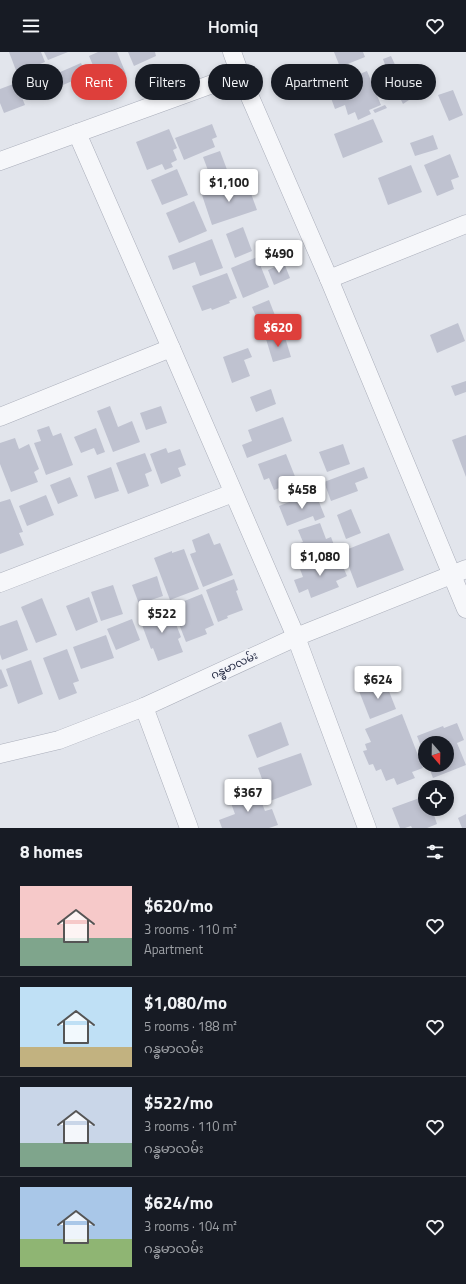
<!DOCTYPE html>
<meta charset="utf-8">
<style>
body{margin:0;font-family:"Titillium Web","Noto Sans Myanmar",sans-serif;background:#242831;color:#f1f3f6;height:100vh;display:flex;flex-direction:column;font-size:15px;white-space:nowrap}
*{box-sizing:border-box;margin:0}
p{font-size:13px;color:#9ea1a6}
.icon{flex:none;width:22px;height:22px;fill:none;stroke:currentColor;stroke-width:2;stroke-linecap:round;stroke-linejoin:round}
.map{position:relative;height:776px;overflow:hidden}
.side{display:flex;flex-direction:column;background:#171b24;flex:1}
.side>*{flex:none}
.hud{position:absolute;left:12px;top:12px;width:442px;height:36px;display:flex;gap:8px}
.needle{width:26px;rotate:160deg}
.buttons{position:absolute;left:418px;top:684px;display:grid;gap:8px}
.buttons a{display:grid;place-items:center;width:36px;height:36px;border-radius:50%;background:#171b24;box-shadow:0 2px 6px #0003;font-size:20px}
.price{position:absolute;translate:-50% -34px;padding:0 9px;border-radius:4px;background:#fff;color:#222;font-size:13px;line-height:26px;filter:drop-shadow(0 1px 2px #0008)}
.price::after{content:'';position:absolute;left:50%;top:24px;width:12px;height:9px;margin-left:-6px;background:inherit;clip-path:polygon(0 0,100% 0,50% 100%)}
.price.active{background:#de3f3b;color:#fff}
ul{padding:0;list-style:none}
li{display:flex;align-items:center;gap:12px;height:100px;padding:0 20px}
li+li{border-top:1px solid #363941}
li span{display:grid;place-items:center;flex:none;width:112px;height:80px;border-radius:0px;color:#555}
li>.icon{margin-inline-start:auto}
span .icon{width:48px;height:48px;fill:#fffc;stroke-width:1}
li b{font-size:17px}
h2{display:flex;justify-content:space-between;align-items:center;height:48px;padding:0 20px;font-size:17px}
.pill{padding:0 14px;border-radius:18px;background:#171b24;box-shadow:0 2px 6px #0003;font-size:14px;line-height:36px}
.pill.active{background:#de3f3b;color:#fff}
header{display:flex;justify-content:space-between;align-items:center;height:52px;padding:0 20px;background:#171b24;font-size:18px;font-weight:600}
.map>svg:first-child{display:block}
.building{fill:#bfc2d0}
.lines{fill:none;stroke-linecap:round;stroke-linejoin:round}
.street-casing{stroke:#aaaeba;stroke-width:19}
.street{stroke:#f6f7fa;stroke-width:18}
.labels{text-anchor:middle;stroke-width:4;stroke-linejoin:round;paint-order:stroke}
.street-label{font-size:11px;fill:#282e47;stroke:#f3f4f9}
</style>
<header><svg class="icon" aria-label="menu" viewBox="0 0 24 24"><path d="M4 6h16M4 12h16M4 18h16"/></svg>Homiq<svg class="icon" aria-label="heart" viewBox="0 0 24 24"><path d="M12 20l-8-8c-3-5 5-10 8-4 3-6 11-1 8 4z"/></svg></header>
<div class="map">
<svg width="466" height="776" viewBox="0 0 466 776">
<rect width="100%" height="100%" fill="#e2e5ec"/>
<g class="building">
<polygon points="9,0 41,0 45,10 17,21"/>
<polygon points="44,0 68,0 48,8"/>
<polygon points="98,0 117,0 126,22 101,32 89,4"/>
<polygon points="128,0 155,0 156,4 134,14"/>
<polygon points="334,0 363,0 365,5 340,15"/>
<polygon points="391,4 397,17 388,21 383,7"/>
<polygon points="81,11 86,23 63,33 58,21"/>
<polygon points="367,19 381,53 369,58 371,62 358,68 355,60 348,63 345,53 335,57 331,46 345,40 340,30"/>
<polygon points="16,31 25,53 4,61 0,51 0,37"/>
<polygon points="453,38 463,63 449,69 438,43"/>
<polygon points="406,43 409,48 403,52 400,46"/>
<polygon points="385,53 387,56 375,61 373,58"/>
<polygon points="373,67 383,90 343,106 334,82"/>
<polygon points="212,72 217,85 212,87 215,95 184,108 175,86"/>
<polygon points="169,77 177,96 173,98 177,108 171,111 173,115 165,118 162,112 147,118 136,90"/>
<polygon points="433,83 438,97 415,104 410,91"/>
<polygon points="220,99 229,123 212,129 203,105"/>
<polygon points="450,102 459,125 451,128 454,137 437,144 424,113"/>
<polygon points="411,113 422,140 388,153 378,126"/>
<polygon points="177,117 188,143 162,153 151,128"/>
<polygon points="246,128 257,158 212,173 202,143"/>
<polygon points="194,149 207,179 179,191 166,161"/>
<polygon points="243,175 252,199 235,206 226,182"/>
<polygon points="212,187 223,216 200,224 195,210 173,218 168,204"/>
<polygon points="257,205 269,235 243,246 231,216"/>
<polygon points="284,211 290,226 274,233 268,218"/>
<polygon points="227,221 237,246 229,249 230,251 212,258 211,256 202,259 192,234"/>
<polygon points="269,248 278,271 262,278 252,255"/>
<polygon points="458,271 465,289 437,301 430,283"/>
<polygon points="284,282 291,305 273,310 266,287"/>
<polygon points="248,296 252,305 244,308 250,324 232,331 223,305"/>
<polygon points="466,329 466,340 455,344 451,334"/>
<polygon points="271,337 276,352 256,360 250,345"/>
<polygon points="110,354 118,375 132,369 140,390 113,400 97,359"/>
<polygon points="161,354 167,371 146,378 140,361"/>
<polygon points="283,365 292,389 247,406 242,393 252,389 248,378"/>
<polygon points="49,374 53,384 61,381 73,413 46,423 34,391 41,389 37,378"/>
<polygon points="96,376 105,400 97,403 94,396 81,401 74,385"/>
<polygon points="466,383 466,425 452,388"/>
<polygon points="15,386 19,397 29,392 39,417 34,420 38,430 11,440 0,412 0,391"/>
<polygon points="343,392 350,412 327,420 319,400"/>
<polygon points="166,396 168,401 180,397 186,413 178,416 181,424 161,432 150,402"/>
<polygon points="145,401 152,419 145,422 149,434 128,442 116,411"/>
<polygon points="286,402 296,427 289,429 290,432 274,438 269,426 264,428 258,412"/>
<polygon points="111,415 119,439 95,447 87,424"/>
<polygon points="364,415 368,426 355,431 358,439 331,449 324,430"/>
<polygon points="70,425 78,444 58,452 50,433"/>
<polygon points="315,440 325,465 315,469 313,464 287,474 279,454"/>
<polygon points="46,443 54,463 27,474 19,454"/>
<polygon points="10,447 23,480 19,481 24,493 0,502 0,450"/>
<polygon points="351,457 361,481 346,487 337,463"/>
<polygon points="320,471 326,487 331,485 334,493 329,495 331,502 319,506 317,501 303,506 297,492 303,490 298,478"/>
<polygon points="209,481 214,493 220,491 233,523 203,535 190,502 196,500 192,488"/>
<polygon points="389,481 404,518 357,536 343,499"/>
<polygon points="184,497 199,537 170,548 154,506 172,499 172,501"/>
<polygon points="330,505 333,513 341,510 347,524 336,529 339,535 311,546 308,537 299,541 294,528 303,525 300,517"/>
<polygon points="157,524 163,544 139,552 132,533"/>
<polygon points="234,527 238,538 236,539 243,558 227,564 228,566 218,570 206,538"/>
<polygon points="113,533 123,562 101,569 91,540"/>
<polygon points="202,542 214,573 205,577 207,582 186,590 172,554"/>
<polygon points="89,545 98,570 76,579 66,554"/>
<polygon points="42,546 57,583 36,591 21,555"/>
<polygon points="165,555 168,563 172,562 181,585 178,587 183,600 158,609 153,596 151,597 142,573 144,572 141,564"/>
<polygon points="132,567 140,588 116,598 107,577"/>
<polygon points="17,568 28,598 2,608 0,602 0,574"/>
<polygon points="106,583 114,606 81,617 73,595"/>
<polygon points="67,597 79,629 73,631 77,641 59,648 43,606"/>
<polygon points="31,608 43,642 18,652 6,617"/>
<polygon points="1,617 8,634 0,637 0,618"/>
<polygon points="385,629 396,657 370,667 359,639"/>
<polygon points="402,662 423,716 412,720 415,726 397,733 394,726 386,729 381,717 376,719 373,712 369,713 363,699 367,698 365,692 371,690 365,677"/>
<polygon points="281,670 289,693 257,706 248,683"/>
<polygon points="457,671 464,688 457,691 466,713 433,726 428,713 447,713 447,691 425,691 425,701 424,702 417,684 443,674 444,676"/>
<polygon points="301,701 312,733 270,749 258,716"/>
<polygon points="241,738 244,746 258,741 265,759 272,757 278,773 269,776 222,776 219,768 235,762 228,743"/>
<polygon points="425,744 425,757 432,757 437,772 427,776 412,776 411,774 405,776 400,776 392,756"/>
<polygon points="466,762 466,776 462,776 458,766"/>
</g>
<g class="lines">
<defs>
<g id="street">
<polyline points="232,0 240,22 329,227 466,557"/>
<polyline points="77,81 171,296 296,585 367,776"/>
<polyline points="0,109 240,22"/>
<polyline points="329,227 466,172"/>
<polyline points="0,365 171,296"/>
<polyline points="0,531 233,441"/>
<polyline points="144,655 189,776"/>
<polyline points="0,702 59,688 144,655 296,585 466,517"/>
</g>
</defs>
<use href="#street" class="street-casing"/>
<use href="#street" class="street"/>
</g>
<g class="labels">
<g class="street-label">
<text transform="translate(234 613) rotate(-25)" y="4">ဂန္ဓမာလမ်း</text>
</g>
</g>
</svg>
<div class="buttons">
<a><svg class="needle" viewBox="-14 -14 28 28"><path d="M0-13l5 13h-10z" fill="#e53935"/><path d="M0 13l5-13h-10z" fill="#9ea1a6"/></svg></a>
<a><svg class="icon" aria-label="locate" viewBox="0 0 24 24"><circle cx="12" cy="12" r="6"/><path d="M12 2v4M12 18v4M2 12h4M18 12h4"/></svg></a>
</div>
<b class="price" style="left:229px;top:151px">$1,100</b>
<b class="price" style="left:279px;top:222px">$490</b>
<b class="price active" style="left:278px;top:296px">$620</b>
<b class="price" style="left:302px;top:458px">$458</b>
<b class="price" style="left:320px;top:525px">$1,080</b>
<b class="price" style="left:162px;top:582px">$522</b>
<b class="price" style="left:378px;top:648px">$624</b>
<b class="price" style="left:248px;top:761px">$367</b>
<div class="hud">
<a class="pill">Buy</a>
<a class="pill active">Rent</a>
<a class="pill">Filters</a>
<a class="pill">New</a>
<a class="pill">Apartment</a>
<a class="pill">House</a>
</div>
</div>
<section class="side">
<h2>8 homes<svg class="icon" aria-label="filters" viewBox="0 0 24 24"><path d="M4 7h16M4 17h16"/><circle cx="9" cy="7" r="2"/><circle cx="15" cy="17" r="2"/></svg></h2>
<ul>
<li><span style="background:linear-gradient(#f6c9c9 65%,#7fa58c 0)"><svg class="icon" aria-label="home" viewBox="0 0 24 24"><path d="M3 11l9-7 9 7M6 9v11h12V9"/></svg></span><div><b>$620/mo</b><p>3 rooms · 110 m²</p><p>Apartment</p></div><svg class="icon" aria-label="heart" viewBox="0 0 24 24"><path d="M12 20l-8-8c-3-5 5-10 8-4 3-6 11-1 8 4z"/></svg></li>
<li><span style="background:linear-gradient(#bfe0f5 75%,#c2b280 0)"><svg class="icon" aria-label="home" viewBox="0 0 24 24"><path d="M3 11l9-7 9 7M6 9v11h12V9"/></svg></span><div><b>$1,080/mo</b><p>5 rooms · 188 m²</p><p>ဂန္ဓမာလမ်း</p></div><svg class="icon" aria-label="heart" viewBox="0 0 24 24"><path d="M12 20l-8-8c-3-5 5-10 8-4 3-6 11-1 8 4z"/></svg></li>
<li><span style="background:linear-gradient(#c9d6e8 70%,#7fa58c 0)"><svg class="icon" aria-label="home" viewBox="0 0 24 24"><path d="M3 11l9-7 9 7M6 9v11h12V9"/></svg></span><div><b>$522/mo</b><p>3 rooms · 110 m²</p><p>ဂန္ဓမာလမ်း</p></div><svg class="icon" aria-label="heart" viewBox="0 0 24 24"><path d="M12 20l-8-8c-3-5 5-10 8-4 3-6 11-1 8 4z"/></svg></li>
<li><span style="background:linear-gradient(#a9c7e8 65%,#8fb573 0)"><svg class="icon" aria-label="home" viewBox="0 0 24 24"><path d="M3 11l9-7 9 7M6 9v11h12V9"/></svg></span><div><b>$624/mo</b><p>3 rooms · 104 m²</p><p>ဂန္ဓမာလမ်း</p></div><svg class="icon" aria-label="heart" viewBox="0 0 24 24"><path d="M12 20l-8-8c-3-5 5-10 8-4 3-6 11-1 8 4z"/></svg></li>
</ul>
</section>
